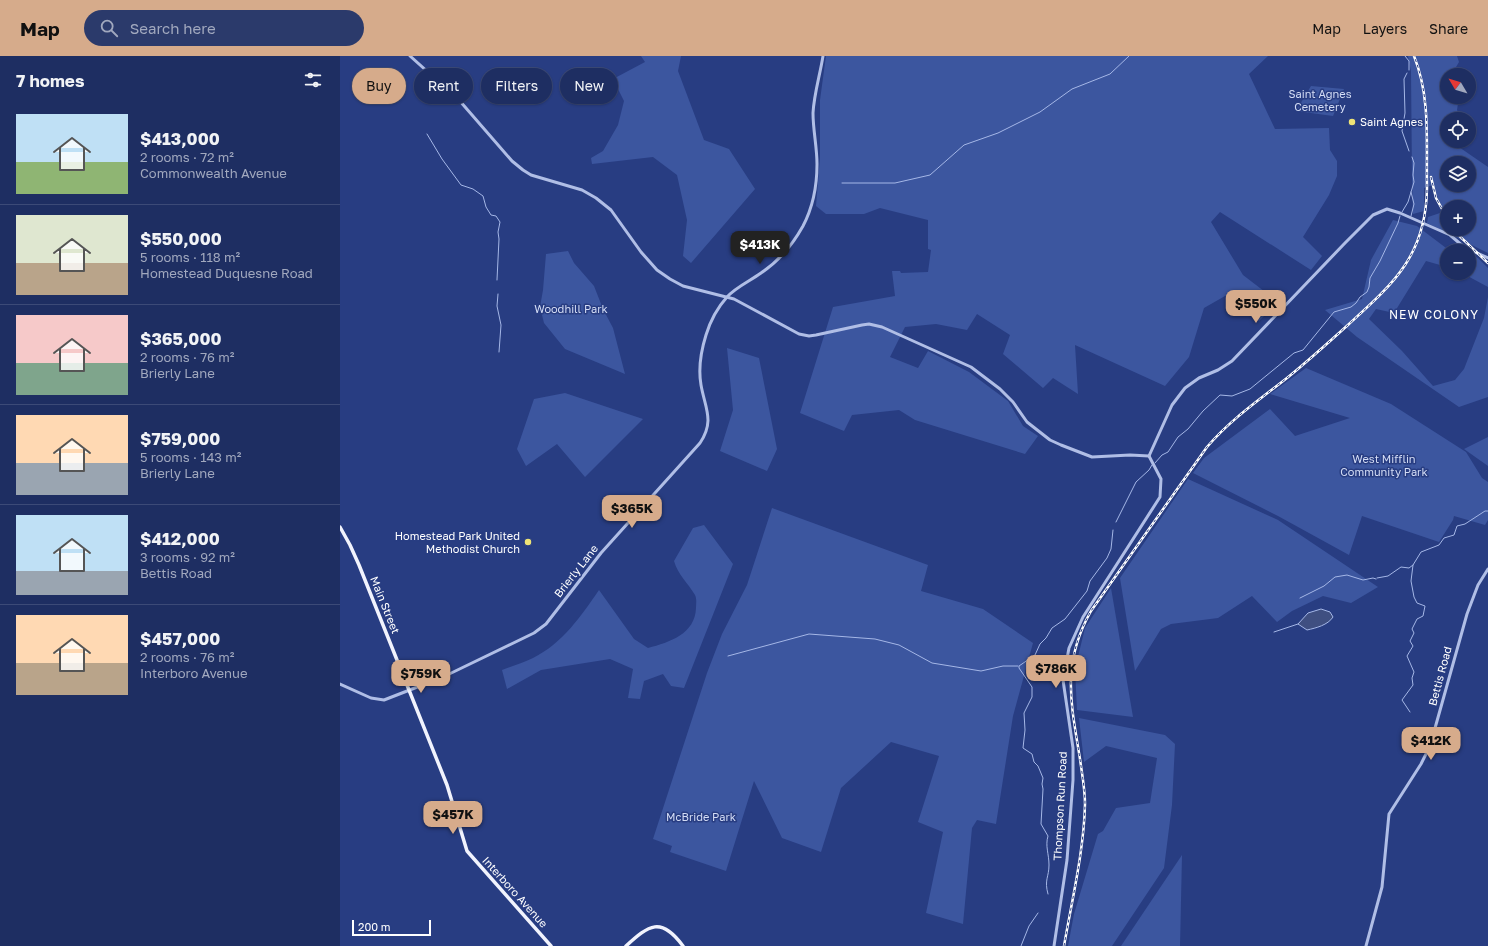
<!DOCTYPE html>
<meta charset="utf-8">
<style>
body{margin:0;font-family:"Golos Text",sans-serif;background:#2b3a6b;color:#f1f3f6;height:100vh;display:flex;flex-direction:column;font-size:15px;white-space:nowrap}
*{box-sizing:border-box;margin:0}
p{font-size:13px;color:#a1a8be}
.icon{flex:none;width:22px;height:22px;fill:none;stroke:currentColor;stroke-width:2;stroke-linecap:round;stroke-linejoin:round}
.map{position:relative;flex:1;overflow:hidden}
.panel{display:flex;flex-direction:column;background:#1e2e62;width:340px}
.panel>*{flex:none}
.hud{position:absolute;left:12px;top:12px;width:380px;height:36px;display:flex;gap:8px}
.needle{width:26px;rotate:308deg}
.fabs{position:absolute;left:1100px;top:12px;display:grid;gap:8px}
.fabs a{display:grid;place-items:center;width:36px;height:36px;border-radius:50%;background:#1e2e62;box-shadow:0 1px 3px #0004,0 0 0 1px #3c4a77;font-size:20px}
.scale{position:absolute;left:12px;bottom:10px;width:79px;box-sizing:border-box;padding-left:4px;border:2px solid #fff;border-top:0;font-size:11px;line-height:14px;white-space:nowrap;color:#fff;-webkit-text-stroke:3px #283d82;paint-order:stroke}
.price{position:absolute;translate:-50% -34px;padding:0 9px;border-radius:8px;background:#d6ab8b;color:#111;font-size:13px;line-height:26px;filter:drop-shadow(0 1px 2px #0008)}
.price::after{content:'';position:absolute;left:50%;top:24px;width:12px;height:9px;margin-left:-6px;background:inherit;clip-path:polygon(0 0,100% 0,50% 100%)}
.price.current{background:#222;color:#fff}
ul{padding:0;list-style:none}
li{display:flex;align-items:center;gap:12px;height:100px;padding:0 16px}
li+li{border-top:1px solid #3c4a77}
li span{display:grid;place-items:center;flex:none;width:112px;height:80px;border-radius:0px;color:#555}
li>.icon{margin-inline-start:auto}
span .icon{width:48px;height:48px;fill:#fffc;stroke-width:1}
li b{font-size:17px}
h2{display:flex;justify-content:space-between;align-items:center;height:48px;padding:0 16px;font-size:17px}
.pill{padding:0 14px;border-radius:18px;background:#1e2e62;box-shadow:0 1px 3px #0004,0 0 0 1px #3c4a77;font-size:14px;line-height:36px}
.pill.current{background:#d6ab8b;color:#111}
header{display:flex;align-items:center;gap:24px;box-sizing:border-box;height:56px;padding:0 20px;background:#d6ab8b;color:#111}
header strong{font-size:19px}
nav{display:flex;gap:22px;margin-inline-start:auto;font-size:14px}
.search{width:280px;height:36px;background:#2b3a6b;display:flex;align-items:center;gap:10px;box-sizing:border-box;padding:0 14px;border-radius:22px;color:#a1a8be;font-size:15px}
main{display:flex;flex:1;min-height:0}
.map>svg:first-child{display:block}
.green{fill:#3c569f;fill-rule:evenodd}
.water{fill:#3f4f81;stroke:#a5b7e7}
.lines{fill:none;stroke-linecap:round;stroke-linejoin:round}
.stream{stroke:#a5b7e7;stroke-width:1}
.minor{stroke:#b0bee6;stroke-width:3}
.major{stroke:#f1f3fd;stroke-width:3.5}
.rail-casing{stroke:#fff;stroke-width:2.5}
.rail{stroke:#283d82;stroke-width:1;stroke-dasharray:3;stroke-linecap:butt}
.poi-dot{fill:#eee376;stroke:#283d82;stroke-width:1.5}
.labels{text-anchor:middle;stroke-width:3;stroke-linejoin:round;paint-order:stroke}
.park-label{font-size:11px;fill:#d3dcf5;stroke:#283d82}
.poi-label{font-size:11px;fill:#fff;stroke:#283d82;text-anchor:start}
.street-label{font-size:11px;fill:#fff;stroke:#283d82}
.neighbourhood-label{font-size:12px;letter-spacing:1px;fill:#fff;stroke:#283d82}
</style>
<header>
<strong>Map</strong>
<div class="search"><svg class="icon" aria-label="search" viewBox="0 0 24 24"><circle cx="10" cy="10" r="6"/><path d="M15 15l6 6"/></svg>Search here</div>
<nav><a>Map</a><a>Layers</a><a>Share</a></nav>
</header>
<main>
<section class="panel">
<h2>7 homes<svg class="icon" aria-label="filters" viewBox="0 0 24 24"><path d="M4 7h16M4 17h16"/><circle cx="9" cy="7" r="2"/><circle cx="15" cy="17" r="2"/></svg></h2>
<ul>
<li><span style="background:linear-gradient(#bfe0f5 60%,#8fb573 0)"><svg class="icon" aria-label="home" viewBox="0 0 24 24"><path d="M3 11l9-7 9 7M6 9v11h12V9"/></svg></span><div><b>$413,000</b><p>2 rooms · 72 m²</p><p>Commonwealth Avenue</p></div></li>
<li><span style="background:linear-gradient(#dfe7d0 60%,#b9a48a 0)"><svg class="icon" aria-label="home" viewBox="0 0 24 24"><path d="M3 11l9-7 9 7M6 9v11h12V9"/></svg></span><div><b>$550,000</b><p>5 rooms · 118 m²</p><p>Homestead Duquesne Road</p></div></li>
<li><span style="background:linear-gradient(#f6c9c9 60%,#7fa58c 0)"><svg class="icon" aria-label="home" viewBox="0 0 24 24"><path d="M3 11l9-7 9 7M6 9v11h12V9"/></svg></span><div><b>$365,000</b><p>2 rooms · 76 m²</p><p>Brierly Lane</p></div></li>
<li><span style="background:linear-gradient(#ffd9b3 60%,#9aa5b1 0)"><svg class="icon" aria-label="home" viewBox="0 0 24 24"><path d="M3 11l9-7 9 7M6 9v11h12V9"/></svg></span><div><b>$759,000</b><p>5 rooms · 143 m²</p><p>Brierly Lane</p></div></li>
<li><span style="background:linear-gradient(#bfe0f5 70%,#9aa5b1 0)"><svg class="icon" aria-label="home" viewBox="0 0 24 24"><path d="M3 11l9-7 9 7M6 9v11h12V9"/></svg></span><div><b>$412,000</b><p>3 rooms · 92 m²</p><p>Bettis Road</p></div></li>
<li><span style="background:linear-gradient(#ffd9b3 60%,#b9a48a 0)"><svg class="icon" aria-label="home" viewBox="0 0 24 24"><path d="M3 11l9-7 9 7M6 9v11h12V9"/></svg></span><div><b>$457,000</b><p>2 rooms · 76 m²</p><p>Interboro Avenue</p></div></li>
</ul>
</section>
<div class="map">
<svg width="1148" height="890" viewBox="0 0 1148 890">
<rect width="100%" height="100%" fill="#283d82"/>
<g class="green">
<polygon points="301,0 341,0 338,15 364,84 389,93 415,133 351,207 343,200 347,164 337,119 313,101 252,108 251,102 263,95 278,69 284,45 273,23 305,6"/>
<polygon points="486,0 928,0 909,18 935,73 989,72 990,94 997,105 997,120 989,139 963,181 982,200 971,214 880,156 871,166 903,219 938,246 919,265 885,240 864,252 849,301 825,330 735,289 738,338 713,322 703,332 663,298 670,279 637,258 627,274 596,268 565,271 550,301 578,312 588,295 629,316 668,345 683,370 698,380 685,398 575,364 559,354 512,359 504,375 460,357 493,251 555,240 552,215 560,215 561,217 588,216 591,194 588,193 588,164 540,152 524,158 486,158 476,150 480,102 480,44"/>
<path d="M1068,0H1117L1119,6L1113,16L1115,19H1107V41H1119L1117,54L1122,63H1107V85H1118L1116,89L1148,111V197L1087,167L1088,161L1103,156L1093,129L1084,132V155L1073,158L1072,123L1071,15ZM1107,107H1129V129H1107ZM1107,151H1129V173H1107Z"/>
<polygon points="971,30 1004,33 993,60 956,55"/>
<polygon points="1053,164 1077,170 1110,195 1107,195 1107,211 1086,205 1054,257 1036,253 1029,263 1062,295 1093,330 1115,324 1124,313 1144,262 1148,241 1148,341 1119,351 1017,281 985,254 1022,243 1031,204"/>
<polygon points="228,195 234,207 254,230 263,253 273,272 285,318 225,293 204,267 200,251 203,234 206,198"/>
<polygon points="1129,197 1138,202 1148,212 1148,231 1122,217 1129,217"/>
<polygon points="387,292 419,302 437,393 427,415 380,395 393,354"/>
<polygon points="966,312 1051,348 1126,396 1142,422 1148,426 1148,464 1145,469 1114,460 1113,464 1099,486 1022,460 1009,499 938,460 853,417 864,402 930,353 955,380 1010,362 930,338"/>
<polygon points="225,337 303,363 245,421 217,388 186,410 177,393 194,343"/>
<polygon points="1148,381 1148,410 1124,393"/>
<polygon points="848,423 938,464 1038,531 1011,547 983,540 952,555 937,566 912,540 878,562 831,568 821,573 795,615 780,522"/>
<polygon points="432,452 588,509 581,535 643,553 693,587 673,660 656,768 637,764 632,772 623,868 586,857 603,776 578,766 599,700 551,686 501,732 481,796 442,782 414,725 386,815 330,796 332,790 313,783 367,617 382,578 407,529"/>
<path d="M364,469L393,508L344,632L331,630L323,618L304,625L300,643L288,642L293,613L270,603L201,614L167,633L162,614C172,610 183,607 193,602C223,587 241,560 259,534L294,583L308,592C330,586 355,578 356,552C356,548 357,543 355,539C348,527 338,519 334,505L353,472Z"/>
<polygon points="771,532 793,661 737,654 735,613 745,572"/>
<polygon points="739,662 825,679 835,688 832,749 824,812 772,890 728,890 734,858 758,778 763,775 776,752 810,747 817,702 766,690 744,706"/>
<polygon points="842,799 840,890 781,890"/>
</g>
<path class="water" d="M981,553L990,556L993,561C988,569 976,572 967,574L958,568L968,557Z"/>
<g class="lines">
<g class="stream">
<polyline points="1065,0 1069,5 1069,14"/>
<polyline points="1067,17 1064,23 1065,57 1062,75 1069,95"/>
<polyline points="87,78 102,103 121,129 133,133 143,140 146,151 151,159 156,160 160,166 158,176 159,183 157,224"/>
<polyline points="502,127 555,127 590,119 624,89 658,77 700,56 732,33 770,18 789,0"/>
<polyline points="1062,156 1068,146 1074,126 1073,119 1074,107 1072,101"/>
<polyline points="1071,160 1074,148 1071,136"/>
<polyline points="158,238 157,250 161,269 159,296"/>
<polyline points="815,407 822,399 828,396 838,381 848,373 863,355 880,339 892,340 910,333 954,297 963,294 994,256 1011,251 1016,247 1020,241 1027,236 1029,231 1030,222 1040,205 1058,167 1060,160"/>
<polyline points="776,466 796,426 809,414 812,409"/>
<polyline points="1037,522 1048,520 1061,511 1069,512 1073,509"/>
<polyline points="960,542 984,530 995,521 1007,519 1023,524 1033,522 1036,523"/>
<polyline points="934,576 958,568"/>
<polyline points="388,600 469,578 535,583 559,589 592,607 641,615 663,610 678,610"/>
<polyline points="1070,656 1062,644 1073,629 1072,622 1074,616 1067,600 1073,590 1070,585 1074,577 1072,573 1077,563 1083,560 1085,550 1077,547 1074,541 1071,525 1073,509 1081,496 1099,489 1104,482 1114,479 1117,470 1125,468 1145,455 1148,455"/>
<path d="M708,838C704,824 709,821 709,809C709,798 705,790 708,780L701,768L703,733L702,728L703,722L698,710L694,706L692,698L683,692L685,674L684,657L692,641V631L679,612V610L695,599L700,588L706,582L712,572L725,563L747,535L750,525L767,502L771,493L773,474"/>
<polyline points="681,890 689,870 698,857"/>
</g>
<g class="minor">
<polyline points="70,0 119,44 172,105 183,114 191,119 242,134 256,142 271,154 301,196 317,214 330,223 343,230 394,243 459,278 469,280 476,279 522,269 529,268 542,271 631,311 660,333 673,346 687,366 710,384 721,389 752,401 790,399 809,400"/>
<polyline points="809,400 832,349 845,332 859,322 878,314 892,305 1005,187 1033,159 1047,153 1060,157 1110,179 1124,191 1148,202"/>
<path d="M0,628L31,642L44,644L103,621L194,577L206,568L261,497L360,387C375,365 365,352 361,329C358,312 361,295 366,279C370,266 378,251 387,241C396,231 410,225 421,217C439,205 453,188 463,170C473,151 477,129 477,108C477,91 473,74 473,57C474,38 480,19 483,0"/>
<polyline points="714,890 727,804 733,724 733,692 723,624 729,592 743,561 820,441 821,423 809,400"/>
<polyline points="1026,890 1042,831 1049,758 1081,708 1090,690 1127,558 1138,529 1148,513"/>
</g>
<g class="major">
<polyline points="0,471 10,489 19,509 107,729 127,795 211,890"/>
<path d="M286,890C309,869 321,860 343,890"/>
</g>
<defs>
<g id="rail">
<polyline points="1091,121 1096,142 1107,162"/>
<polyline points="1112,173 1148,207"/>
<path d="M724,890C732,844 744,794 745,748C745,733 742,718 740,703C731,647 721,608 751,555L867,391C890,364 919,344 947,322C968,305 988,287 1009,268C1054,227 1086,199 1087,132C1086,88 1091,42 1074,0"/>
</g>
</defs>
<use href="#rail" class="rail-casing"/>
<use href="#rail" class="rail"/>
</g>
<g class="poi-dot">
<circle cx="1012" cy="66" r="4"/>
<circle cx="188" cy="486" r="4"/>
</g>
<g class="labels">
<g class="park-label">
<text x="980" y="42">Saint Agnes<tspan x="980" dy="13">Cemetery</tspan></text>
<text x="231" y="257">Woodhill Park</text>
<text x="1044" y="407">West Mifflin<tspan x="1044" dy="13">Community Park</tspan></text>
<text x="361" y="765">McBride Park</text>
</g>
<g class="poi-label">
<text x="1020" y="70">Saint Agnes</text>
<text x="180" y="484" text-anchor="end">Homestead Park United<tspan x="180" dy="13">Methodist Church</tspan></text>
</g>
<g class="street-label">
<text transform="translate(236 515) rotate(-52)" y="4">Brierly Lane</text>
<text transform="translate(45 549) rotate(68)" y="4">Main Street</text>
<text transform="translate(1100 620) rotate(-75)" y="4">Bettis Road</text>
<text transform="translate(720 750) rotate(-87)" y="4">Thompson Run Road</text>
<text transform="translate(175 836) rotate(48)" y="4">Interboro Avenue</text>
</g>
<g class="neighbourhood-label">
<text x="1094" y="263">NEW COLONY</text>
</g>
</g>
</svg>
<div class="fabs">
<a><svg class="needle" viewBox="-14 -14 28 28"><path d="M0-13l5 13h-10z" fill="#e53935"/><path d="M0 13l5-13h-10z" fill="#a1a8be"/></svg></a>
<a><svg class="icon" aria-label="locate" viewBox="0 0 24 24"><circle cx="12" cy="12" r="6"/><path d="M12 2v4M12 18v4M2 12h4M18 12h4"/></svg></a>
<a><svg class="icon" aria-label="layers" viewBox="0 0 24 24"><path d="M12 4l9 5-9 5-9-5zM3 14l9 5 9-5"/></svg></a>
<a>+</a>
<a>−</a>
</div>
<div class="scale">200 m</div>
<b class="price current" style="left:420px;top:209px">$413K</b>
<b class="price" style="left:916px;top:268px">$550K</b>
<b class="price" style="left:292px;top:473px">$365K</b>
<b class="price" style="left:716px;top:633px">$786K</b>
<b class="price" style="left:81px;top:638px">$759K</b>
<b class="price" style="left:1091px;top:705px">$412K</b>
<b class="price" style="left:113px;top:779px">$457K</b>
<div class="hud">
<a class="pill current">Buy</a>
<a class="pill">Rent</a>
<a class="pill">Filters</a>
<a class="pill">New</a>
</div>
</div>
</main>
